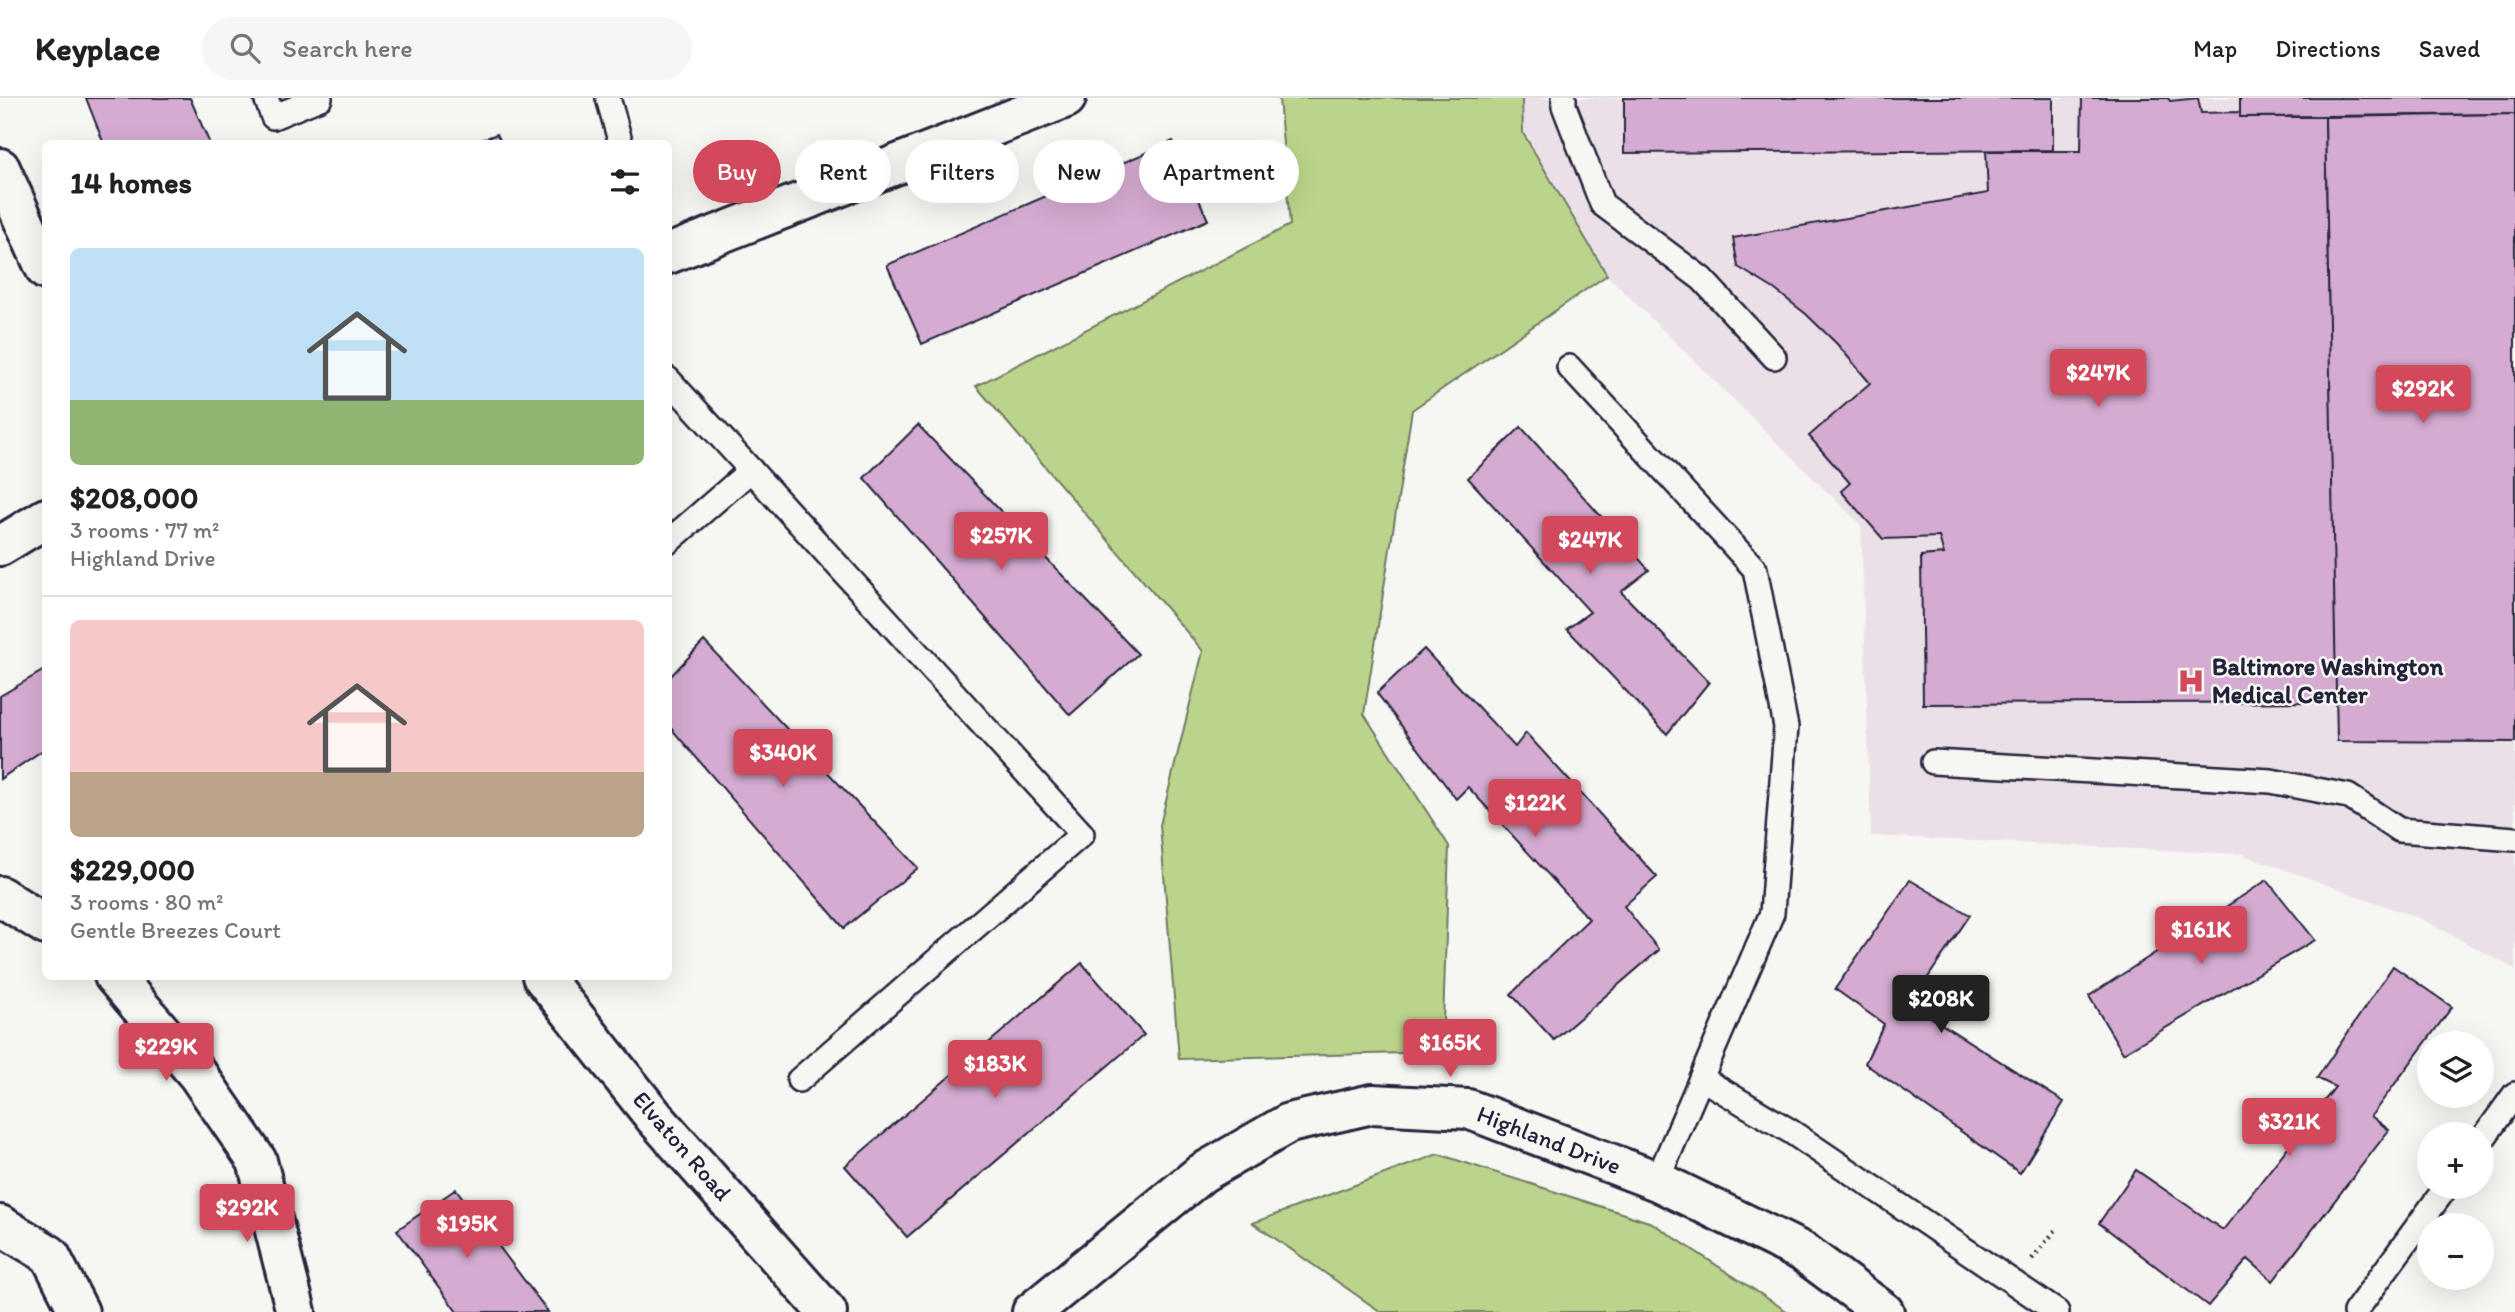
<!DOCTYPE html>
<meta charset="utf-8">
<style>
body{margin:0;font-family:Itim,sans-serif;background:#f6f6f6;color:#202124;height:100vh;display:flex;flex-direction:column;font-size:26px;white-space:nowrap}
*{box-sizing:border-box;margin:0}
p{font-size:23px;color:#757577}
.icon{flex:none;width:38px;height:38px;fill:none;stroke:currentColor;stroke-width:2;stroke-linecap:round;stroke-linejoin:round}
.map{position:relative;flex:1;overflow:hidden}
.panel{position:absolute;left:42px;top:42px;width:630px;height:840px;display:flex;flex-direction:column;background:#fff;border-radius:10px;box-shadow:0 7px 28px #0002}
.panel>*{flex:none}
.guide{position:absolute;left:693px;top:42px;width:665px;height:63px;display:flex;gap:14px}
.fabs{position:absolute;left:2417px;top:933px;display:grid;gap:14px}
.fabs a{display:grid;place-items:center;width:77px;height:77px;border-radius:50%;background:#fff;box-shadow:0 7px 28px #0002;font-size:35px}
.price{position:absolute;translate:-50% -60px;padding:0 16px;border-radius:7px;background:#d1495b;color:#fff;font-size:23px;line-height:46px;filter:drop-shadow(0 2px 4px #0008)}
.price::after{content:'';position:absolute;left:50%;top:42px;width:21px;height:16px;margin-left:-10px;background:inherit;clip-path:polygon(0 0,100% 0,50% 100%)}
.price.active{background:#222;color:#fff}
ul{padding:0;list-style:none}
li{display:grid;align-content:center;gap:14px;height:371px;padding:0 28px}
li+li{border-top:2px solid #e0e0e0}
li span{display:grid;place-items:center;height:217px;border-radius:10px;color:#555}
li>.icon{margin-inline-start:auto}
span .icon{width:126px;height:126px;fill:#fffc;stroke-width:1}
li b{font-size:30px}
h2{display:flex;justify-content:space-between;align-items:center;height:84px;padding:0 28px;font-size:30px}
.tag{padding:0 24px;border-radius:32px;background:#fff;box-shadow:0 7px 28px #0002;font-size:24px;line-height:63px}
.tag.active{background:#d1495b;color:#fff}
header{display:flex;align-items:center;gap:42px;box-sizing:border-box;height:98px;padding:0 35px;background:#fff;border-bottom:2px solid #e0e0e0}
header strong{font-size:33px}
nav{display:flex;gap:38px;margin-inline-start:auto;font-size:24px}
.search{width:490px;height:63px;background:#f6f6f6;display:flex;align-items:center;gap:18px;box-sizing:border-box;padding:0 24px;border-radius:38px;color:#757577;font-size:26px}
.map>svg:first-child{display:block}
.built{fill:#ece0e8}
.green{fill:#bbd48b;stroke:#6e7b63;stroke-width:2}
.building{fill:#d5abd1;stroke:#22223b;stroke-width:2}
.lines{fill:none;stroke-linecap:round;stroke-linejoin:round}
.lane-casing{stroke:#22223b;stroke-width:28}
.street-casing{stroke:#22223b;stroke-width:44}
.secondary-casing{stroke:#22223b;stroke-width:44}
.path{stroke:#22223b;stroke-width:4.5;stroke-dasharray:2 5;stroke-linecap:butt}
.lane{stroke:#f6f6f2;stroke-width:23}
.street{stroke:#f6f6f2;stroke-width:38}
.secondary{stroke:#f6f6f2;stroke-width:38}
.labels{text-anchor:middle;stroke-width:5;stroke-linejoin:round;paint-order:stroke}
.poi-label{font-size:24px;font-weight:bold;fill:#22223b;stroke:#f6f6f2;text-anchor:start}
.street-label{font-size:24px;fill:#22223b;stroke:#f6f6f2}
</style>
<header>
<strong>Keyplace</strong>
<div class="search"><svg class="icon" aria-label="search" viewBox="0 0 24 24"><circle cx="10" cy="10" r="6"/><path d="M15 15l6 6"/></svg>Search here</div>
<nav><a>Map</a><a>Directions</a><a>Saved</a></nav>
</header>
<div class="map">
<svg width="2515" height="1214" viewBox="0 0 2515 1214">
<rect width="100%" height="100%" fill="#f6f6f2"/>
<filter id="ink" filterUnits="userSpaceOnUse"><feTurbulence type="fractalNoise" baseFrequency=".0143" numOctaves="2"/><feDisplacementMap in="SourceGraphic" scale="14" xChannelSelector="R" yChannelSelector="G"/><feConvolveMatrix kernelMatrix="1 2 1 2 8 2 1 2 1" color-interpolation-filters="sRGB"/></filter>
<g filter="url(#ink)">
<polygon class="built" points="1522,0 2515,0 2515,871 2424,822 2242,756 1871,738 1861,427 1607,177 1522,35"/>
<g class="green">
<polygon points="1279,0 1522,0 1523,35 1607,177 1412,312 1364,616 1449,748 1442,954 1179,961 1160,727 1203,553 976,288 1290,127"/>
<polygon points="1438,1056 1652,1125 1788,1214 1381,1214 1253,1125"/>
</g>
<g class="building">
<polygon points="86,0 190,0 210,46 104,46"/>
<polygon points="1624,0 2053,0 2053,52 1624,55"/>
<polygon points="2082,0 2168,0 2170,3 2198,0 2201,15 2240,14 2240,19 2325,19 2337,604 1923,606 1921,458 1944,456 1939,439 1883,441 1841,393 1850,385 1809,338 1870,285 1837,246 1806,216 1774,191 1738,169 1733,140 1988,95 1986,53 2081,53"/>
<polygon points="2240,0 2515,0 2515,16 2240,19"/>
<polygon points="2515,16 2515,644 2337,643 2325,19"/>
<polygon points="497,36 502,46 470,46"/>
<polygon points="1173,43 1208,122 922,246 887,167"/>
<polygon points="918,327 1138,556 1070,617 864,380"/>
<polygon points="1521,329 1649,472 1621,494 1709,584 1667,636 1567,531 1590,514 1468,380"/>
<polygon points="704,543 918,770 844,830 668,627 668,581"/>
<polygon points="1424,551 1515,649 1526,635 1657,779 1624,808 1659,852 1554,942 1511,896 1589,821 1468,689 1456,701 1377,595"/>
<polygon points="46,571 46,650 0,681 0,598"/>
<polygon points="1910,782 1970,817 1910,906 2064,1004 2020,1075 1867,967 1865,965 1884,926 1835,891"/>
<polygon points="2267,782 2315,842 2123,955 2089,898"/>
<polygon points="1082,865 1144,937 907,1139 845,1068"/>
<polygon points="2393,868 2452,909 2371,1018 2389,1032 2273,1183 2248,1161 2208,1208 2099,1125 2136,1072 2223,1132 2335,989 2317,980"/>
<polygon points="456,1091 548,1214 457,1214 397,1132"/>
</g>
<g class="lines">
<defs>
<g id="lane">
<polyline points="266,0 273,19 320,0"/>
<polyline points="608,0 621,46"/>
<polyline points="1564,0 1564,8 1602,106 1702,181 1774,259"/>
<polyline points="1569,269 1755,471 1786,629 1772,815 1657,1083"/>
<polyline points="668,281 1082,736 799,982"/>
<polyline points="668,444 751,372"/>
<polyline points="1933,664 2271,683 2348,698 2399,732 2515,741"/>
<polyline points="1701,980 1790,1033 2057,1214"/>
<polyline points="2482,1042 2515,996"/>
<polyline points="2355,1214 2447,1088"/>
</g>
<g id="street">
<polyline points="668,156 1066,0"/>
<polyline points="0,448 46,420"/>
<polyline points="0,798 46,827"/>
<polyline points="114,878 198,977 257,1063 296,1214"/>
<polyline points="0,1127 50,1157 79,1214"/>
<polyline points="1032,1214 1202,1075 1289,1025 1372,1006 1468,1011 1657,1083 1803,1154 1884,1214"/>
</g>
<g id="secondary">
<polyline points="0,70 46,172"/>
<polyline points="542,878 655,1020 827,1214"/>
</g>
</defs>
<use href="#lane" class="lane-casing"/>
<use href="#street" class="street-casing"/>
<use href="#secondary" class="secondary-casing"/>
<polyline class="path" points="2032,1161 2058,1129"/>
<use href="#lane" class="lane"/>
<use href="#street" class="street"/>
<use href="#secondary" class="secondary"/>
</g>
</g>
<defs>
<symbol id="hospital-bare" viewBox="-9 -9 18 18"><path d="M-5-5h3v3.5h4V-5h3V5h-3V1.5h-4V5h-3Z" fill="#d1495b" stroke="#f6f6f2" stroke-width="2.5" paint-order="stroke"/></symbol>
</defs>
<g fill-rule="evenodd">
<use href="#hospital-bare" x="2172" y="564" width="38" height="38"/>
</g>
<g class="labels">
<g class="poi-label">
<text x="2212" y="577">Baltimore Washington<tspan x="2212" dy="28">Medical Center</tspan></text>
</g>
<g class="street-label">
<text transform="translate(1549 1042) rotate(21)" y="8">Highland Drive</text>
<text transform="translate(682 1048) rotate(49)" y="8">Elvaton Road</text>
</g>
</g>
</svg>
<div class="fabs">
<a><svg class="icon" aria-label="layers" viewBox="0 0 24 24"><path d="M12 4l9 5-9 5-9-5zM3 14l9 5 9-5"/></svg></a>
<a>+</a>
<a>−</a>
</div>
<b class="price" style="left:2098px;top:311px">$247K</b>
<b class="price" style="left:2423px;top:327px">$292K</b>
<b class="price" style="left:1001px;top:474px">$257K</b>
<b class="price" style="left:1590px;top:478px">$247K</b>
<b class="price" style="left:783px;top:691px">$340K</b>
<b class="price" style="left:1535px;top:741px">$122K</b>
<b class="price" style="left:2201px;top:868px">$161K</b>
<b class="price active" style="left:1941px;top:937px">$208K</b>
<b class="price" style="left:1450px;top:981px">$165K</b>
<b class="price" style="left:166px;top:985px">$229K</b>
<b class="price" style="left:995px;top:1002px">$183K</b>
<b class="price" style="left:2289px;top:1060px">$321K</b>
<b class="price" style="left:247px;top:1146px">$292K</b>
<b class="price" style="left:467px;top:1162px">$195K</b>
<div class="guide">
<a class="tag active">Buy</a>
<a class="tag">Rent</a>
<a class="tag">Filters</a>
<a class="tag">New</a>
<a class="tag">Apartment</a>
</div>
<section class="panel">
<h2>14 homes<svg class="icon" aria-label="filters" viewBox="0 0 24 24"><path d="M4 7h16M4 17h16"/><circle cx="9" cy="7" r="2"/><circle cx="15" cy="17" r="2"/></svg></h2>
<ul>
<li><span style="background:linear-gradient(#bfe0f5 70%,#8fb573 0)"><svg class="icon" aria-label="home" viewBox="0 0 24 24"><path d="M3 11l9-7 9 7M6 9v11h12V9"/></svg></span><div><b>$208,000</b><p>3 rooms · 77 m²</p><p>Highland Drive</p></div></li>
<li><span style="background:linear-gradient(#f6c9c9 70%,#b9a48a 0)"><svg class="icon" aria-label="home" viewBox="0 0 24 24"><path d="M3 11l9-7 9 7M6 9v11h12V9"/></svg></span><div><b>$229,000</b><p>3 rooms · 80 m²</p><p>Gentle Breezes Court</p></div></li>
</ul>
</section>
</div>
